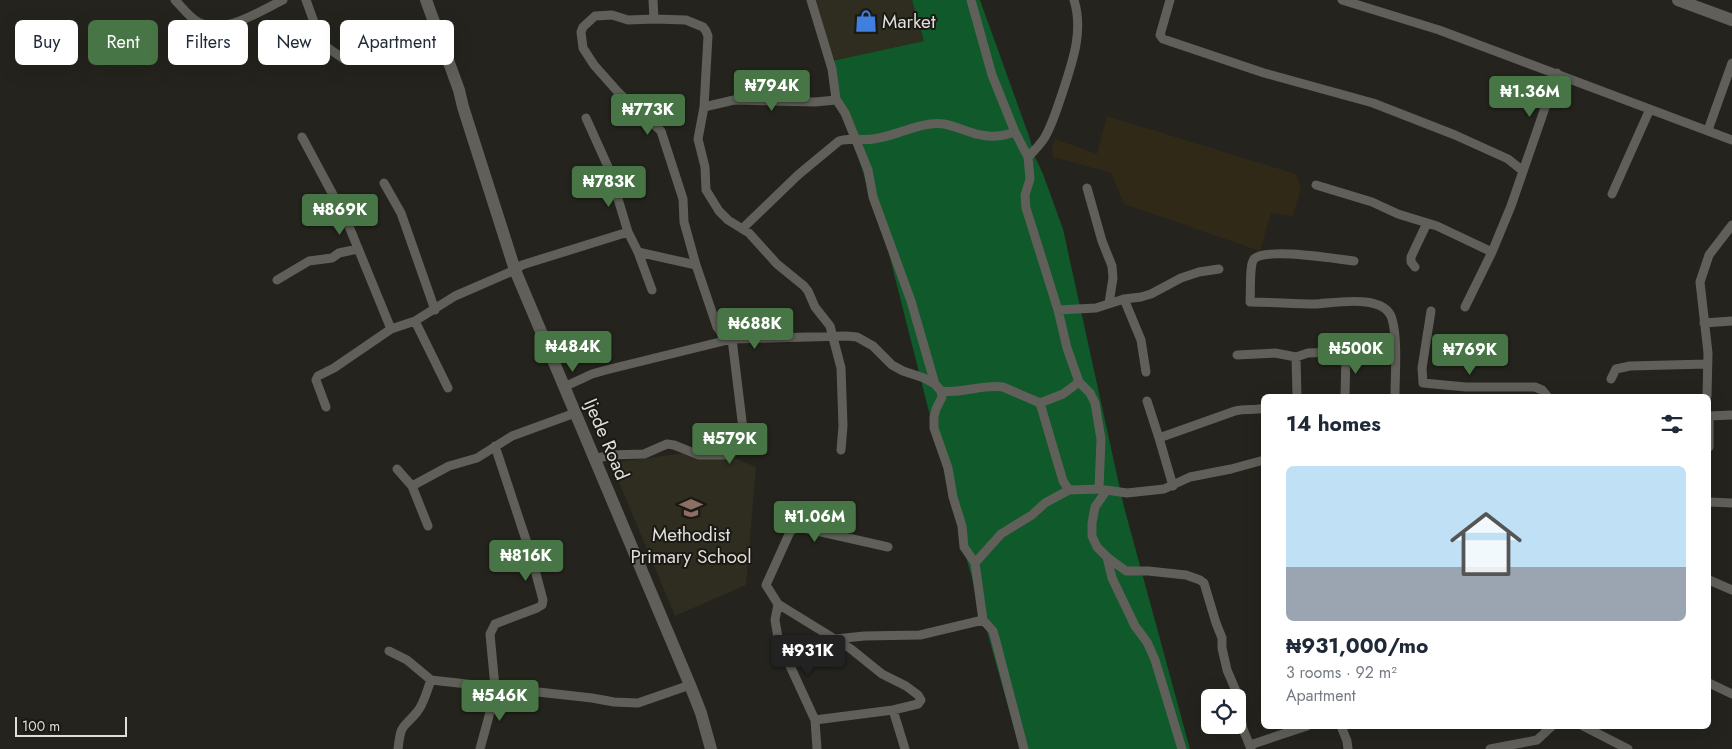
<!DOCTYPE html>
<html lang="en">
<head>
<meta charset="utf-8">
<style>
	body { margin:0; font-family:Jost,sans-serif; background:#f6f6f7; color:#1f2937; height:100vh; display:flex; flex-direction:column; font-size:19px; white-space:nowrap }
	* { box-sizing:border-box; margin:0 }
	p { font-size:16px; color:#747a83 }
	.icon { flex:none; width:28px; height:28px; fill:none; stroke:currentColor; stroke-width:2; stroke-linecap:round; stroke-linejoin:round }
	.map { position:relative; flex:1; overflow:hidden }
	.drawer { position:absolute; left:1261px; top:394px; width:450px; height:335px; display:flex; flex-direction:column; background:#fff; border-radius:8px; box-shadow:0 5px 20px #0002 }
	.drawer>* { flex:none }
	.top-card { position:absolute; left:15px; top:20px; width:475px; height:45px; display:flex; gap:10px }
	.controls { position:absolute; left:1201px; top:689px; display:grid; gap:10px }
	.controls a { display:grid; place-items:center; width:45px; height:45px; border-radius:8px; background:#fff; box-shadow:0 5px 20px #0002; font-size:25px }
	.scale { position:absolute; left:15px; bottom:12px; width:112px; box-sizing:border-box; padding-left:5px; border:2px solid #dfdeda; border-top:0; font-size:14px; line-height:18px; white-space:nowrap; color:#dfdeda; -webkit-text-stroke:4px #1b1914; paint-order:stroke }
	.price { position:absolute; translate:-50% -42px; padding:0 11px; border-radius:5px; background:#487545; color:#fff; font-size:16px; line-height:32px; filter:drop-shadow(0 1px 2px #0008) }
	.price::after { content:''; position:absolute; left:50%; top:30px; width:15px; height:11px; margin-left:-8px; background:inherit; clip-path:polygon(0 0,100% 0,50% 100%) }
	.price.on { background:#222; color:#fff }
	ul { padding:0; list-style:none }
	li { display:grid; align-content:center; gap:10px; height:265px; padding:0 25px }
	li+li { border-top:1px solid #e0e1e3 }
	li span { display:grid; place-items:center; height:155px; border-radius:8px; color:#555 }
	li>.icon { margin-inline-start:auto }
	span .icon { width:90px; height:90px; fill:#fffc; stroke-width:1 }
	li b { font-size:21px }
	h2 { display:flex; justify-content:space-between; align-items:center; height:60px; padding:0 25px; font-size:21px }
	.pill { padding:0 18px; border-radius:8px; background:#fff; box-shadow:0 5px 20px #0002; font-size:18px; line-height:45px }
	.pill.on { background:#487545; color:#fff }
	.map>svg:first-child { display:block }
</style>
</head>
<body>
<div class="map">
<svg width="1732" height="749" viewBox="0 0 1732 749">
	<rect width="100%" height="100%" fill="#24231d"/>
	<!-- built -->
	<path fill="#2f2c20" d="M806,0H912L925,41L827,62Z
		M713,449L756,467L746,585L675,616L611,463Z"/>
	<!-- industrial -->
	<path fill="#312918" d="M1107,116L1296,174L1301,188L1293,216L1271,213L1260,251L1124,204L1111,173L1053,157L1052,147L1055,139L1097,154Z"/>
	<!-- green -->
	<path fill="#0f592a" d="M912,0H980L1029,136L1035,157L1043,174L1063,229L1124,507L1190,749H1020L963,546L887,246L827,62L924,41Z"/>
	<g fill="none" stroke-linecap="round" stroke-linejoin="round">
		<!-- minor -->
		<path stroke="#615f59" stroke-width="9" d="M175,0C182,7 189,17 198,22C223,36 260,11 283,0
			M306,0L322,44L344,59
			M653,0L654,19
			M811,0L832,69L836,99L845,113L868,170L873,197L911,301L935,384
			M971,0L992,75L1015,132L1028,157L1030,179L1025,195L1026,208L1058,310L1067,348L1079,382L1090,393L1095,403L1101,439L1099,489
			M1170,0L1160,35L1163,39L1264,73L1373,103L1455,135L1508,159L1523,171
			M1342,0L1439,30L1732,140
			M704,107L734,100L815,102L836,100
			M586,118L609,169L628,232L638,252L652,290
			M1708,130L1732,63
			M302,137L346,219L391,329
			M1028,157C1034,151 1041,144 1045,137C1053,123 1057,108 1062,94C1072,63 1084,32 1074,0
			M384,183L401,213L435,310
			M1316,185L1372,202L1398,214L1437,226L1492,252L1511,206L1557,73
			M1087,188L1102,241L1112,266L1113,278L1109,303
			M1612,194L1650,109
			M742,229L798,175L839,141C850,137 862,141 873,139C898,136 919,121 944,124C961,127 978,138 996,136C1002,136 1009,134 1015,132
			M638,252L696,265
			M1354,261C1336,259 1266,247 1254,259C1249,265 1251,293 1250,302C1272,302 1294,304 1315,304C1335,303 1385,293 1392,319C1398,339 1395,375 1395,396
			M1415,267L1411,262V257L1427,223
			M277,280L309,261L332,258L339,253L358,249
			M1124,299L1141,340L1146,372
			M1465,307L1492,252
			M1058,310L1096,308L1124,299L1141,297L1151,294L1181,278L1199,272L1219,269
			M1431,311L1422,368L1423,383L1466,387H1535L1542,390L1547,396
			M415,321L448,388
			M1704,323L1732,321
			M1237,355L1275,353L1296,357L1308,353L1336,352L1346,354L1395,350
			M1296,357L1297,396
			M1611,379L1616,369L1630,366L1707,364
			M564,387L592,374L606,370L732,339L846,336L857,337L873,346L892,365L903,371L924,378L935,384L941,391L942,397L936,409L934,417V428L948,468L953,497L962,526L964,547L975,563L983,620L993,631L995,638L1024,749
			M941,391C962,394 982,384 1003,387L1040,403L1063,394L1079,382
			M1345,396L1346,354
			M1707,396L1708,353L1700,282L1709,255L1732,225
			M1147,401L1159,438L1173,486
			M1040,403L1063,481L1069,490
			M326,407L316,380L318,376L334,368L391,329L415,321L455,296L515,270L522,265L628,232
			M1709,416V447
			M1709,416L1732,415
			M1159,438L1235,411C1246,408 1254,411 1264,408
			M594,459L611,455L644,454L667,444L674,445L699,455H724L737,445L743,436V429L732,339L722,334L717,327L696,265L684,222L683,199L661,131L618,92L594,65L583,48L581,32L583,27L595,16L612,15L628,20L654,19L686,20L703,27L706,31L708,36L704,107L698,139L705,167L706,190L719,211L728,220L749,233L777,264L804,286L808,291L815,307L830,326L841,368L843,426L841,450
			M397,469L412,486L428,526
			M412,486L449,466L477,458L512,436L575,413
			M1106,491L1095,507L1092,523V536L1097,547L1107,557L1112,578L1135,626L1147,642L1155,660L1182,749
			M1709,502L1732,503
			M1107,557L1126,571H1148L1186,575L1200,580L1204,583L1216,623L1222,638V648L1227,670L1236,691L1243,729L1251,749
			M975,563L1001,534L1032,515L1045,503L1069,490L1099,489L1127,493L1164,489L1190,477L1231,469L1264,460
			M1709,580L1732,590
			M778,604L775,620L780,650L791,668L815,720L817,749
			M836,639L864,636L920,635L983,620
			M389,651L407,660L431,680L592,698L614,702L638,703L690,685
			M1709,683L1732,694
			M893,710L905,749
			M815,720L893,710L918,704L921,700L918,695L906,686L882,674L851,649L778,604L766,585L790,532L794,528L799,527L888,547
			M1341,726L1347,741L1348,749
			M1583,726L1628,749
			M1250,745L1307,726
			M398,749C401,723 402,730 417,712C424,704 427,690 431,680
			M480,749L489,716L495,687L490,634L495,624L537,608L542,605L543,600L531,555L495,446
			M1490,749L1537,740L1552,726"/>
		<!-- secondary -->
		<path stroke="#615f59" stroke-width="12" d="M426,0L459,90L463,107L515,270L690,685L701,713L711,749
			M1678,0L1732,20"/>
	</g>
	<!-- icons -->
	<defs>
		<symbol id="shop-bare" viewBox="-9 -9 18 18"><path d="M-5-2.5h2.3a2.7 3.5 0 0 1 5.4 0H5L5.5 6h-11ZM-1.5-2.5h3a1.5 2.3 0 0 0-3 0Z" fill="#3f7fe0" stroke="#1b1914" stroke-width="2.5" paint-order="stroke"/></symbol>
		<symbol id="school-bare" viewBox="-9 -9 18 18"><path d="M0-5L7-2L0 1L-7-2ZM-4 1L0 2.5L4 1V4Q0 6-4 4Z" fill="#8d6e63" stroke="#1b1914" stroke-width="2.5" paint-order="stroke"/></symbol>
	</defs>
	<g fill-rule="evenodd">
		<use href="#shop-bare" x="850" y="5" width="32" height="32"/>
		<use href="#school-bare" x="675" y="492" width="32" height="32"/>
	</g>
	<g text-anchor="middle" stroke-width="4" stroke-linejoin="round" paint-order="stroke">
		<!-- poi labels -->
		<g font-size="19" fill="#dfdeda" stroke="#1b1914" text-anchor="start">
			<text x="882" y="28">Market</text>
			<text x="691" y="541" text-anchor="middle">Methodist<tspan x="691" dy="22">Primary School</tspan></text>
		</g>
		<!-- street labels -->
		<g font-size="19" fill="#dfdeda" stroke="#1b1914">
			<text transform="translate(607 439) rotate(67)" y="7">Ijede Road</text>
		</g>
	</g>
</svg>
<div class="controls">
<a><svg class="icon" aria-label="locate" viewBox="0 0 24 24"><circle cx="12" cy="12" r="6"/><path d="M12 2v4M12 18v4M2 12h4M18 12h4"/></svg></a>
</div>
<div class="scale">100 m</div>
<b class="price" style="left:772px;top:112px">₦794K</b>
<b class="price" style="left:1530px;top:118px">₦1.36M</b>
<b class="price" style="left:648px;top:136px">₦773K</b>
<b class="price" style="left:609px;top:208px">₦783K</b>
<b class="price" style="left:340px;top:236px">₦869K</b>
<b class="price" style="left:755px;top:350px">₦688K</b>
<b class="price" style="left:573px;top:373px">₦484K</b>
<b class="price" style="left:1356px;top:375px">₦500K</b>
<b class="price" style="left:1470px;top:376px">₦769K</b>
<b class="price" style="left:730px;top:465px">₦579K</b>
<b class="price" style="left:815px;top:543px">₦1.06M</b>
<b class="price" style="left:526px;top:582px">₦816K</b>
<b class="price on" style="left:808px;top:677px">₦931K</b>
<b class="price" style="left:500px;top:722px">₦546K</b>
<div class="top-card">
<a class="pill">Buy</a>
<a class="pill on">Rent</a>
<a class="pill">Filters</a>
<a class="pill">New</a>
<a class="pill">Apartment</a>
</div>
<section class="drawer">
<h2>14 homes<svg class="icon" aria-label="filters" viewBox="0 0 24 24"><path d="M4 7h16M4 17h16"/><circle cx="9" cy="7" r="2"/><circle cx="15" cy="17" r="2"/></svg></h2>
<ul>
<li><span style="background:linear-gradient(#bfe0f5 65%,#9aa5b1 0)"><svg class="icon" aria-label="home" viewBox="0 0 24 24"><path d="M3 11l9-7 9 7M6 9v11h12V9"/></svg></span><div><b>₦931,000/mo</b><p>3 rooms · 92 m²</p><p>Apartment</p></div></li>
</ul>
</section>
</div>
</body>
</html>
